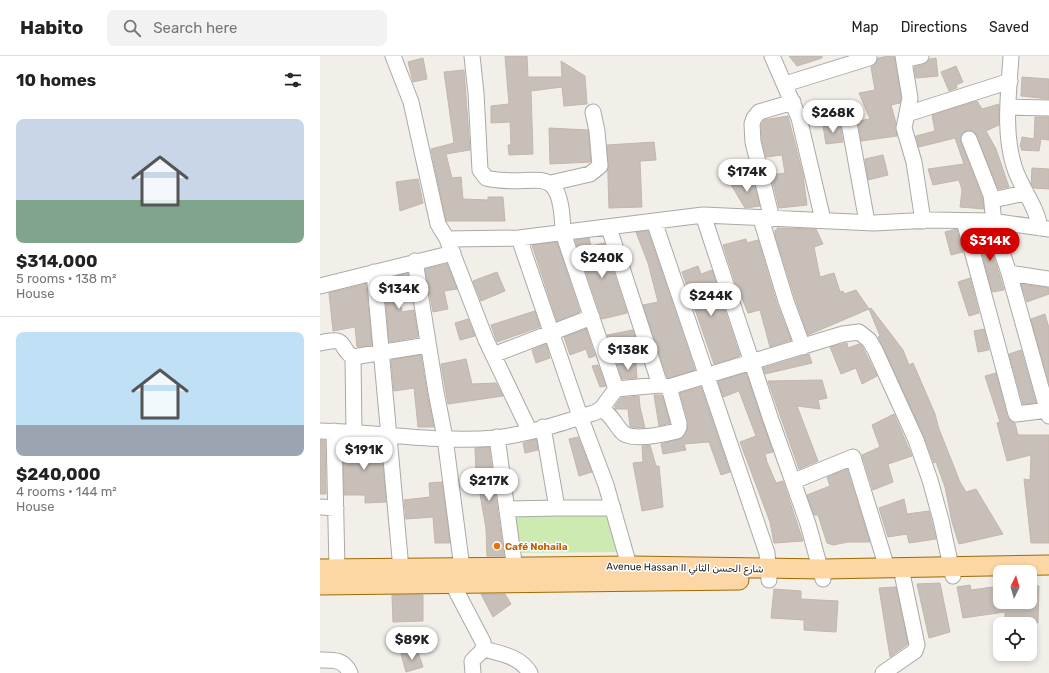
<!DOCTYPE html>
<html lang="en">
<head>
<meta charset="utf-8">
<style>
	body { margin:0; font-family:Rubik,"Noto Naskh Arabic",sans-serif; background:#f2f2f2; color:#222; height:100vh; display:flex; flex-direction:column; font-size:15px; white-space:nowrap }
	* { box-sizing:border-box; margin:0 }
	p { font-size:13px; color:#767676 }
	.icon { flex:none; width:22px; height:22px; fill:none; stroke:currentColor; stroke-width:2; stroke-linecap:round; stroke-linejoin:round }
	.map { position:relative; flex:1; overflow:hidden }
	.details { display:flex; flex-direction:column; background:#fff; width:320px }
	.details>* { flex:none }
	.needle { width:26px; rotate:5deg }
	.tools { position:absolute; left:673px; top:509px; display:grid; gap:8px }
	.tools a { display:grid; place-items:center; width:44px; height:44px; border-radius:8px; background:#fff; box-shadow:0 2px 6px #0003; font-size:20px }
	.price { position:absolute; translate:-50% -34px; padding:0 9px; border-radius:14px; background:#fff; color:#222; font-size:13px; line-height:26px; filter:drop-shadow(0 1px 2px #0008) }
	.price::after { content:''; position:absolute; left:50%; top:24px; width:12px; height:9px; margin-left:-6px; background:inherit; clip-path:polygon(0 0,100% 0,50% 100%) }
	.price.current { background:#d40000; color:#fff }
	ul { padding:0; list-style:none }
	li { display:grid; align-content:center; gap:8px; height:212px; padding:0 16px }
	li+li { border-top:1px solid #e0e0e0 }
	li span { display:grid; place-items:center; height:124px; border-radius:8px; color:#555 }
	li>.icon { margin-inline-start:auto }
	span .icon { width:72px; height:72px; fill:#fffc; stroke-width:1 }
	li b { font-size:17px }
	h2 { display:flex; justify-content:space-between; align-items:center; height:48px; padding:0 16px; font-size:17px }
	header { display:flex; align-items:center; gap:24px; box-sizing:border-box; height:56px; padding:0 20px; background:#fff; border-bottom:1px solid #e0e0e0 }
	header strong { font-size:19px }
	nav { display:flex; gap:22px; margin-inline-start:auto; font-size:14px }
	.search { width:280px; height:36px; background:#f2f2f2; display:flex; align-items:center; gap:10px; box-sizing:border-box; padding:0 14px; border-radius:8px; color:#767676; font-size:15px }
	main { display:flex; flex:1; min-height:0 }
	.map>svg:first-child { display:block }
</style>
</head>
<body>
<header>
<strong>Habito</strong>
<div class="search"><svg class="icon" aria-label="search" viewBox="0 0 24 24"><circle cx="10" cy="10" r="6"/><path d="M15 15l6 6"/></svg>Search here</div>
<nav><a>Map</a><a>Directions</a><a>Saved</a></nav>
</header>
<main>
<section class="details">
<h2>10 homes<svg class="icon" aria-label="filters" viewBox="0 0 24 24"><path d="M4 7h16M4 17h16"/><circle cx="9" cy="7" r="2"/><circle cx="15" cy="17" r="2"/></svg></h2>
<ul>
<li><span style="background:linear-gradient(#c9d6e8 65%,#7fa58c 0)"><svg class="icon" aria-label="home" viewBox="0 0 24 24"><path d="M3 11l9-7 9 7M6 9v11h12V9"/></svg></span><div><b>$314,000</b><p>5 rooms · 138 m²</p><p>House</p></div></li>
<li><span style="background:linear-gradient(#bfe0f5 75%,#9aa5b1 0)"><svg class="icon" aria-label="home" viewBox="0 0 24 24"><path d="M3 11l9-7 9 7M6 9v11h12V9"/></svg></span><div><b>$240,000</b><p>4 rooms · 144 m²</p><p>House</p></div></li>
</ul>
</section>
<div class="map">
<svg width="729" height="617" viewBox="0 0 729 617">
	<rect width="100%" height="100%" fill="#f2efe9"/>
	<!-- grass -->
	<path fill="#cdebb0" d="M191,456L286,457L299,496L197,497Z"/>
	<!-- building -->
	<path fill="#c7bfb8" stroke="#c4b6ab" d="M185,0H207L208,21H242L241,5L265,20L267,48L244,50L242,31L211,35L213,98L189,99L188,89H191L190,66L171,67V50L189,48Z
		M469,0H502V2L477,10Z
		M569,0H574L581,42L580,47L571,49L576,67L577,80L541,85L538,65L550,63L539,37L555,34L551,11L556,7L558,2Z
		M103,2L107,23L93,26L88,6Z
		M616,2L618,20L596,22L594,11L603,9L610,3Z
		M636,10L643,26L636,29L637,32L629,35L621,16Z
		M144,14L150,94L126,98L132,122L141,121L143,143L168,144V141H183L185,165H126L111,93L134,87L124,16Z
		M702,21L729,23V43L701,40Z
		M657,45L662,53L679,48V69L666,75L676,93L689,131L678,133L655,76L650,74L642,77L641,86L662,141L664,153L640,151L642,134L639,124L613,129L608,113L644,108L635,82L599,91L596,80L615,75L612,59Z
		M468,60L483,119L487,149L459,152L451,119L465,117L462,99L446,101L442,85L441,69L444,64Z
		M715,61H729V84L721,83L719,95L701,94L702,91H700L702,81L714,83Z
		M520,68L523,86L506,88L503,70Z
		M229,72L268,74L271,106L230,108Z
		M334,86L336,104L320,105L322,151L289,152L287,89Z
		M563,99L568,119L548,124L545,103Z
		M712,112L729,113V133L714,132L711,128Z
		M433,122L440,150L425,152L410,127Z
		M98,123L103,147L80,155L76,126Z
		M457,172L496,173L503,188L494,191L500,221L514,217L520,236L523,235L524,238L536,234L549,253L488,279L475,242L455,179V174H457Z
		M637,173L643,196L631,199L625,176Z
		M665,174L680,220L684,234L672,236L656,175Z
		M328,175L375,314L349,322L347,321L323,249L338,246L328,207L316,176Z
		M269,182L271,190L284,187L307,257L282,263L255,184Z
		M426,183L427,187L438,184L457,248L471,284L450,291L440,254L428,257L420,237L419,238L403,189Z
		M237,186L260,256L237,265L212,189Z
		M127,208L137,233L124,235L128,253L113,256L105,213Z
		M378,210L381,218L392,214L397,229L386,232L390,253L403,249L420,300L394,308L362,216Z
		M177,216L185,235L161,245L153,225Z
		M88,217L91,237L78,239L82,256L94,254L98,281L69,286L64,223Z
		M650,222L659,257L649,260L638,226Z
		M46,228L52,289L37,291L35,271L13,275L9,237Z
		M701,228L729,232V238L707,246Z
		M551,252L583,294L589,309L593,307L615,358L619,373L640,426L646,436L656,433L683,478L639,488L632,466L625,431L616,406L614,407L604,380L558,281L560,280L549,253Z
		M215,255L220,271L177,286L171,269Z
		M725,258L729,272V327L711,263Z
		M148,263L155,280L140,284L135,267Z
		M266,273L275,300L269,302L266,293L250,299L244,281Z
		M664,273L669,294L658,296L654,275Z
		M313,274L316,284H314L315,290L293,296L287,279Z
		M527,287L528,292L539,288L542,290L557,320L542,328L536,312L521,318L510,291Z
		M226,288L230,302L216,307L212,294Z
		M701,294L716,347L703,348L689,298Z
		M489,298L492,307L445,318L443,312Z
		M101,299L107,337L114,371H98L94,332L74,335L71,304Z
		M146,303L152,328L176,327L183,340L128,348L121,308Z
		M316,307L317,322L302,323L297,308Z
		M278,309L286,330L280,331L272,310Z
		M426,317L453,396L445,398L447,406L456,427L463,425L483,485L454,487L450,466L420,386L436,380L419,335L403,341L398,325Z
		M676,317L687,360L690,364L695,367L698,379H729V487H711L704,423L710,424L711,399L687,405L677,367L680,366L665,320Z
		M502,324L507,342L498,344L500,353L477,350L498,405L479,413L448,325Z
		M381,331L410,416L401,419L389,386L364,388L366,394L343,398L341,388L362,382L367,375L368,365L360,337Z
		M334,339H342L350,367L339,370Z
		M319,340L320,351L325,372L310,371L308,353H295V350L301,342Z
		M574,358L592,400L568,408L573,426L553,434L542,399L560,391L552,369Z
		M258,381L272,416L259,420L249,383Z
		M216,383L218,394L205,397L203,387Z
		M0,384H5L6,438H0Z
		M23,385L61,388L66,446L45,447V439H24Z
		M330,389L336,410H339L343,451L322,455L313,407L323,406L322,390Z
		M169,391L184,500H167L166,472L156,416L155,392Z
		M527,413L550,486H528L513,489L507,487L498,459H494L487,439L510,430L507,421Z
		M122,426L130,487H115L113,461L86,463L84,444L110,441L109,427Z
		M584,443L587,458L609,455L616,483L589,487L587,478L568,481L559,452Z
		M620,527L630,576L609,582L597,528Z
		M650,529L651,534L680,530V546H710V530H719L718,567L685,566V556L643,562L637,531Z
		M576,531L588,588L570,601L559,532Z
		M454,533L481,535V543L518,545L516,576L484,574V564L451,562Z
		M161,538H185L191,548L173,561Z
		M72,539H103V565L73,566Z
		M97,593L103,611L86,616L81,598Z"/>
	<g fill="none" stroke-linecap="round" stroke-linejoin="round">
		<defs>
			<path id="minor" d="M73,0L91,46L118,168L127,183L166,284L209,374
				M152,0L156,37L160,114L166,122C216,134 241,99 243,177L296,333
				M452,0L479,62L503,164
				M583,0L590,42L584,72L594,106L603,165
				M691,0C689,35 683,75 694,110C700,131 717,150 720,172
				M584,4L601,0
				M465,28L549,2L548,0
				M689,51L729,52
				M587,58L690,25
				M529,67L547,166
				M649,83L671,139L674,166
				M231,127L270,118L280,110L277,75L273,56
				M672,144L705,137
				M383,159L451,364L488,468L503,523
				M441,163L466,245L483,291
				M452,163L433,86L432,68L434,62L439,56L473,46
				M334,165L447,497L449,524
				M644,165L696,358L729,354
				M671,165L689,217L729,360
				M289,172L340,329
				M199,182L260,360L286,429L312,520
				M127,183L199,182L383,159L554,167L610,164L671,165L729,173
				M95,205L116,336L125,382L142,512
				M54,216L81,513
				M689,217L729,223
				M0,230L133,197
				M0,287C30,280 17,291 33,301L108,289
				M173,299L272,261
				M33,301L34,377
				M281,353C292,359 294,367 302,376C310,386 345,378 357,375L359,371V367L349,331
				M223,371L237,452H293
				M0,375C59,376 117,387 176,382C209,378 245,366 276,356L282,352L296,333L340,329L349,331L523,278L539,276L549,284L555,294L596,384L610,424L621,464L633,520
				M14,375L17,513
				M177,381L196,521
				M474,425L533,401L567,512
				M0,451L16,452
				M187,453L237,452
				M132,527L163,586C165,597 158,597 152,605L153,617
				M164,593C181,598 200,600 210,617
				M0,604C13,604 24,603 30,617
				M563,617L595,595L597,589L583,522"/>
			<path id="major" d="M0,513L311,510L502,513L729,509
				M0,529L419,524"/>
		</defs>
		<!-- minor casing -->
		<use href="#minor" stroke="#a9a9a9" stroke-width="17"/>
		<!-- major casing -->
		<use href="#major" stroke="#a06b00" stroke-width="21"/>
		<!-- minor -->
		<use href="#minor" stroke="#fff" stroke-width="15"/>
		<!-- major -->
		<use href="#major" stroke="#fcd6a4" stroke-width="19"/>
	</g>
	<!-- markers -->
	<circle fill="#e8710a" stroke="#fff" stroke-width="1.5" cx="177" cy="490" r="4"/>
	<g text-anchor="middle" stroke-width="3" stroke-linejoin="round" paint-order="stroke">
		<!-- food labels -->
		<g font-size="10" font-weight="bold" fill="#c56008" stroke="#fff" text-anchor="start">
			<text x="185" y="494">Café Nohaila</text>
		</g>
		<!-- street labels -->
		<g font-size="10" fill="#222" stroke="#fff">
			<text transform="translate(365 511) rotate(1)" y="4">Avenue Hassan II شارع الحسن الثاني</text>
		</g>
	</g>
</svg>
<div class="tools">
<a><svg class="needle" viewBox="-14 -14 28 28"><path d="M0-13l5 13h-10z" fill="#e53935"/><path d="M0 13l5-13h-10z" fill="#767676"/></svg></a>
<a><svg class="icon" aria-label="locate" viewBox="0 0 24 24"><circle cx="12" cy="12" r="6"/><path d="M12 2v4M12 18v4M2 12h4M18 12h4"/></svg></a>
</div>
<b class="price" style="left:513px;top:78px">$268K</b>
<b class="price" style="left:427px;top:137px">$174K</b>
<b class="price current" style="left:670px;top:206px">$314K</b>
<b class="price" style="left:282px;top:223px">$240K</b>
<b class="price" style="left:79px;top:254px">$134K</b>
<b class="price" style="left:391px;top:261px">$244K</b>
<b class="price" style="left:308px;top:315px">$138K</b>
<b class="price" style="left:44px;top:415px">$191K</b>
<b class="price" style="left:169px;top:446px">$217K</b>
<b class="price" style="left:92px;top:605px">$89K</b>
</div>
</main>
</body>
</html>
